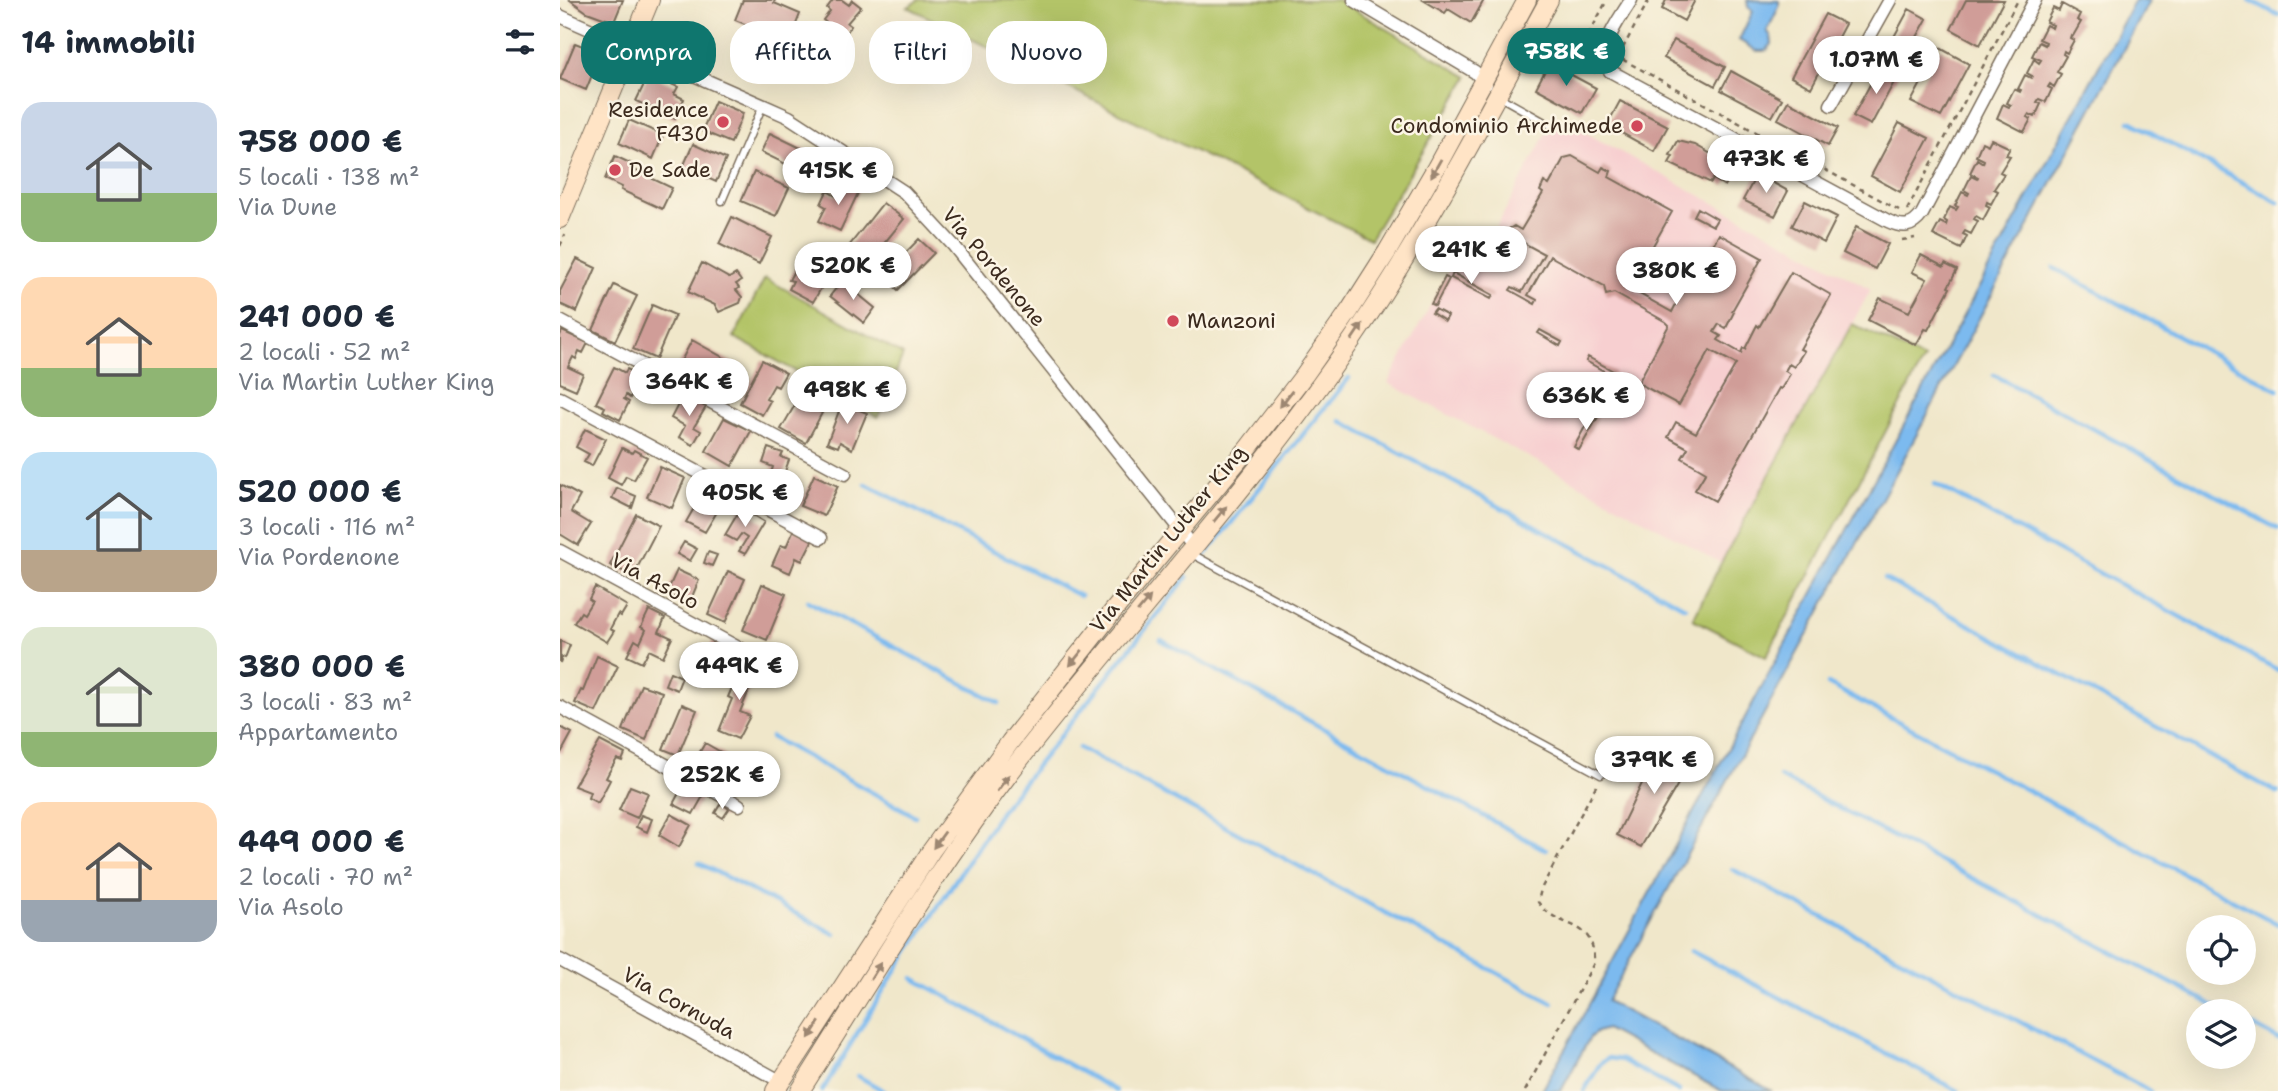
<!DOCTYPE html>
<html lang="it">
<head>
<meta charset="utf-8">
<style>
	body { margin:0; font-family:"Shantell Sans",sans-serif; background:#f2f2f3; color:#1f2937; height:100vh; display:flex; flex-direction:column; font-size:26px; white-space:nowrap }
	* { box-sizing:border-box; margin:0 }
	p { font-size:23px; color:#747a83 }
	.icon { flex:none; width:38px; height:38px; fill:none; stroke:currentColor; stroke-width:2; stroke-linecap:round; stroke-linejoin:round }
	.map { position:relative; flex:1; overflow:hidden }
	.side { display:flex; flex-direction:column; background:#fff; width:560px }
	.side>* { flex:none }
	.guide { position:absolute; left:21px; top:21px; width:665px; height:63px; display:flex; gap:14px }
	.fabs { position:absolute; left:1626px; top:915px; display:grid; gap:14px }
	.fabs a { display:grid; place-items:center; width:70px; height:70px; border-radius:50%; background:#fff; box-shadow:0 7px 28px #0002; font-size:35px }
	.price { position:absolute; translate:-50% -60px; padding:0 16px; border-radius:24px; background:#fff; color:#222; font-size:23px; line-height:46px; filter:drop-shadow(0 2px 4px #0008) }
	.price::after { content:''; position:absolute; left:50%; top:42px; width:21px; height:16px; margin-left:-10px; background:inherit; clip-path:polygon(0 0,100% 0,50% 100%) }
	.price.selected { background:#0f766e; color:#fff }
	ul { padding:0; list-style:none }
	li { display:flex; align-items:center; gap:21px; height:175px; padding:0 21px }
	li span { display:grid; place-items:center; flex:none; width:196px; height:140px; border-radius:21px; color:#555 }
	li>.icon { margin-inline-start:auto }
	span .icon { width:84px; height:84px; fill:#fffc; stroke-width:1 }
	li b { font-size:30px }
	h2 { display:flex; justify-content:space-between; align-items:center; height:84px; padding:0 21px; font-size:30px }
	.chip { padding:0 24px; border-radius:28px; background:#fff; box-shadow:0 7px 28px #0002; font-size:24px; line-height:63px }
	.chip.selected { background:#0f766e; color:#fff }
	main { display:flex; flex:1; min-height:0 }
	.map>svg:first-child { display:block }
</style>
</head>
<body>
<main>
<section class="side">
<h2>14 immobili<svg class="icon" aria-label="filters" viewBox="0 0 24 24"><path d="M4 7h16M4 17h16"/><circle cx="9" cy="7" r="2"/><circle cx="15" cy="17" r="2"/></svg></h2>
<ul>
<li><span style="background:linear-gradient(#c9d6e8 65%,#8fb573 0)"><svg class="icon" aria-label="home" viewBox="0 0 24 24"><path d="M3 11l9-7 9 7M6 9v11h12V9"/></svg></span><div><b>758 000 €</b><p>5 locali · 138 m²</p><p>Via Dune</p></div></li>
<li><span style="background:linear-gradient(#ffd9b3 65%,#8fb573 0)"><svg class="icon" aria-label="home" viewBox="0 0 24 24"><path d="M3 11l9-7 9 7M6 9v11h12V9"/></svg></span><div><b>241 000 €</b><p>2 locali · 52 m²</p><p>Via Martin Luther King</p></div></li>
<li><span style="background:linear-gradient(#bfe0f5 70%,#b9a48a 0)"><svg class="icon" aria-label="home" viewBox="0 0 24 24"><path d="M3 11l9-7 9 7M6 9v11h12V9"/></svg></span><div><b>520 000 €</b><p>3 locali · 116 m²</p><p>Via Pordenone</p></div></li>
<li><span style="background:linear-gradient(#dfe7d0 75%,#8fb573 0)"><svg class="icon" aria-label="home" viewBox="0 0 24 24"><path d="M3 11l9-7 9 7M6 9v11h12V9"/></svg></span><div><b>380 000 €</b><p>3 locali · 83 m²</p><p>Appartamento</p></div></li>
<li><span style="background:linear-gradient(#ffd9b3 70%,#9aa5b1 0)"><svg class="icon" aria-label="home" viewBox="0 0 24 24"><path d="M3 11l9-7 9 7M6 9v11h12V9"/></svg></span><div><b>449 000 €</b><p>2 locali · 70 m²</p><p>Via Asolo</p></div></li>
</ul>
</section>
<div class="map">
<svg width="1718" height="1091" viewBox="0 0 1718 1091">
	<rect width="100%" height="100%" fill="#fcf5e5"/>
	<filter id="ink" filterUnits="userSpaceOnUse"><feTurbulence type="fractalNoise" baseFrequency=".0143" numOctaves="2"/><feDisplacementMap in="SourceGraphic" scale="14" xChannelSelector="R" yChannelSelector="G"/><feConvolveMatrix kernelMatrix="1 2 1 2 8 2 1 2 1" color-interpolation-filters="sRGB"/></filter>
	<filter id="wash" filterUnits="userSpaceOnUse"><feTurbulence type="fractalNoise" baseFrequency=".00686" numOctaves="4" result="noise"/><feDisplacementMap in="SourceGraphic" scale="28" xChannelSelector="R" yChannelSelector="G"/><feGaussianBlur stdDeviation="1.57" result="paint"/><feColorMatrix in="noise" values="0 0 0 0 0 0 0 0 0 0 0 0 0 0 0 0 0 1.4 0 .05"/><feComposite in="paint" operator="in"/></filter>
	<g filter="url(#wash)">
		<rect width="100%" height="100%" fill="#f0e7ca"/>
		<!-- built -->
		<path fill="#f7cfd0" d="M995,116L1311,289L1161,563L999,473L828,383L896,258L915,268Z"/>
		<!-- green -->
		<path fill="#b3c467" stroke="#777742" stroke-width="2" d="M358,0H778L908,77L810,239L348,7Z
			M205,278L343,355L318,417L174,337Z
			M1292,324L1364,359L1206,657L1133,619L1161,563Z"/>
		<!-- water -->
		<path fill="#7cbaef" stroke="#5c7286" stroke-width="2" d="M1187,0L1219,1V7L1207,31L1211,36L1212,44L1206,51H1197L1179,40L1193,11L1188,7Z
			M1575,0H1590L1350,447L1047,1001L1212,1091H1162L1046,1029L1037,1032L1030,1037L1001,1091H982Z"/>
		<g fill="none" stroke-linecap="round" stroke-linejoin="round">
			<!-- stream -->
			<path stroke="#7cbaef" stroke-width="4.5" d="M1690,0L1718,15
				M1570,121L1718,202
				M1494,268L1718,390
				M1434,375L1718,529
				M781,421L1125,607
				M306,484L520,596
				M1375,484L1718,670
				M642,559L789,378
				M1325,579L1718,793
				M248,601L439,703
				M601,640L986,850
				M1268,684L1718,924
				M211,737L355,816
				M519,748L993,1003
				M1220,777L1666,1012
				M139,863L275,934
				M1172,869L1590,1091
				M1131,951L1398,1091
				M353,978L556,1091
				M1684,1021L1718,1039
				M298,1076L324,1091
				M262,1091L329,981L443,808L627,577
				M1024,1091L1040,1064L1048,1058L1062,1060L1119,1091"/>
		</g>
		<g id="blocks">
			<!-- building -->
			<path fill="#d09d98" d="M10,0H63L54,22L27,12Z
				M183,0H215L214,3L240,14L229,42L175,20Z
				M273,0H282L289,5L292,0L301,7L287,23L291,26L284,36L263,20L270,11L267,8Z
				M863,0H924L911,23L888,9L885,13Z
				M1106,0H1135L1124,21L1102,9Z
				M1406,0H1444L1420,45L1391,29Z
				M1502,4L1520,14L1517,20L1521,22L1513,36L1511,35L1510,38L1514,40L1507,53L1504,51L1503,54L1506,56L1497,72L1501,74L1494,87L1490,84L1488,87L1492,89L1486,102L1479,99L1477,102L1481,104L1475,117L1469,114L1467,117L1471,119L1464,132L1437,118L1443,104L1449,107L1451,105L1447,103L1454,89L1460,92L1461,90L1458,89L1465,75L1471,78L1472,76L1467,73L1474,59L1479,63L1481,60L1472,56L1479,42L1485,45L1486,42L1479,39L1486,25L1492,28L1493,25L1486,22L1493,8L1499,11Z
				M1349,9L1367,19L1340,68L1322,59Z
				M1265,14L1285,24L1251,88L1231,77Z
				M1114,40L1165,67L1155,86L1104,58Z
				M15,43L41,53L26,90L0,79Z
				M1380,48L1409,64L1381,117L1351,102Z
				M989,63L1036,88L1022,113L976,88Z
				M1320,66L1338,75L1311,125L1293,116Z
				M1171,71L1222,99L1212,117L1161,90Z
				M89,74L118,87L114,94L124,99L115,119L76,101Z
				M155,101L183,113L171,143L142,131Z
				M1060,101L1108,126L1094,151L1047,125Z
				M1228,101L1278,128L1268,146L1218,119Z
				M69,120L103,135L93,159L59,143Z
				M1339,123L1369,138L1340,192L1311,176Z
				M210,133L253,154L244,173L201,152Z
				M1431,139L1450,148L1446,155L1450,156L1440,172L1444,174L1434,189L1438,191L1431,204L1427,202L1426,205L1430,207L1423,220L1416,216L1414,219L1418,221L1411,234L1405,231L1403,234L1407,236L1401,249L1373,235L1380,222L1386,225L1387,222L1384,220L1390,207L1396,210L1398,207L1395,206L1402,192L1408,195L1409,193L1404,190L1411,176L1417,179L1418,177L1410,173L1417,159L1423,163L1424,160L1416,156L1422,142L1428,145Z
				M1118,141L1135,145L1160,159L1162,156L1175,163L1176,167L1165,186L1153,179L1151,183L1109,163L1113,156L1110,155Z
				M133,144L166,159L156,182L123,167Z
				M55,156L74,165L72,169L112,188L102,209L61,190L62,187L45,179Z
				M1012,156L1040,172L1043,167L1051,171L1049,177L1112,212L1069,288L1112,312L1126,285L1129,287L1159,234L1202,258L1172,311L1174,312L1166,328L1159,324L1154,332L1161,336L1158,340L1181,353L1183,348L1185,349L1197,325L1199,327L1231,272L1271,295L1240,349L1244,351L1234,367L1229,364L1225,371L1230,374L1221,389L1219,388L1155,501L1135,490L1146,472L1122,458L1128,448L1108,437L1116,422L1136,433L1176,364L1150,350L1119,405L1078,383L1109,325L1106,322L1054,293L1046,295L1044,286L990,256L968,295L977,300L975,304L950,290L952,287L962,292L984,254L949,235V229L954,226L961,230L983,193L980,191L984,182L989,185L1004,158Z
				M194,172L229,188L216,216L181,201Z
				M1197,174L1228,191L1215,216L1183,200Z
				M282,183L299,191L280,231L259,221L266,207L261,204L267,191L276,196Z
				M1245,201L1277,217L1264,243L1232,226Z
				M323,203L344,219L309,262L289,246Z
				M1138,208L1157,219L1153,226L1134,216Z
				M172,217L212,237L199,264L159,244Z
				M1296,227L1328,244L1315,269L1283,253Z
				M359,239L374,253L338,290L323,276Z
				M1361,255L1384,267L1385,264L1397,270L1388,287L1390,288L1368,330L1365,329L1356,345L1308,320L1320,298L1349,312L1367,279L1352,272Z
				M241,257L270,273L253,302L229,289L233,281L229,280Z
				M17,259L36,268L17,312L0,304V291Z
				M142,263L169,278L176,274L181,281L176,284L179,288L176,290L182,297L180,303L159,312L155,305L128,292Z
				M893,273L933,295L931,299L891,278Z
				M885,277L889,279L875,306L871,304Z
				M282,281L315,308L304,323L270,296Z
				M54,285L77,296L55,341L33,330Z
				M92,305L115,315L96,359L73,349Z
				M875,309L888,316L885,321L872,313Z
				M980,330L1002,342L1000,346L978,333Z
				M2,331L28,343L23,353L19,351L16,359L13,357L8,367L23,374L16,390L0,383V336Z
				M132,340L173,363L160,387L118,367Z
				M1028,357L1055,372L1053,376L1026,361Z
				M202,360L226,373L218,387L214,385L206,399L210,401L202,415L180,403Z
				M54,367L65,373L67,369L81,376L70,398L66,395L64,399L69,402L60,420L43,411L45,407L36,403Z
				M123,395L146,407L134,427L141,431L133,445L119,437L125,426L111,418Z
				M236,403L245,408L247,405L262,413L246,443L221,429Z
				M282,403L307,413L292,449L280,442L278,447L267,443Z
				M1032,414L1038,417L1019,450L1014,447Z
				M164,418L191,431L172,466L146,451Z
				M25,429L46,439L32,466L24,462L29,454L16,447Z
				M62,448L72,453L74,450L87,457L74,480L66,476L61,485L48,478Z
				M208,448L223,453L221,457L229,460L218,490L206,486L213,467L203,463Z
				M100,467L125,478L112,508L87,497Z
				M254,475L278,486L264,516L240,506Z
				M0,485L20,496L11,512L31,524L18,545L0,534Z
				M57,488L76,496L72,508L52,498Z
				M145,489L164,500L145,532L126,522Z
				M181,508L204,522L185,554L179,551L187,538L181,534L176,541L165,535Z
				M76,514L99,526L73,576L50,565Z
				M234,529L253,539L242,561L236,558L230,573L212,565L221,545L226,547Z
				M124,542L137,549L130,561L117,554Z
				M148,552L157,555L152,566L144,563Z
				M117,570L139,580L129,604L106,594Z
				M168,571L185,579L165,623L148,615Z
				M202,584L226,594L207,640L183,630Z
				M35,587L67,606L61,616L58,614L50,629L54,631L47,642L14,623L21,612L24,614L32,601L29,599Z
				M89,610L105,618L99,632L112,638L103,657L89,650L82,663L67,656L75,640L80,643L86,630L81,627Z
				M0,641L10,645L5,658L2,657L0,663Z
				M153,641L174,652L163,674L142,663Z
				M37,656L58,666L36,712L15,703L21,690L23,691Z
				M183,662L198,668L180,712L190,716L178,739L159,731L172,699L168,697Z
				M110,672L122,677L117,690L105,685Z
				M81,685L102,692L86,740L63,730Z
				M122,704L137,710L118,755L103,749Z
				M0,727L12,733L0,755Z
				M40,741L65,754L62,761L57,759L49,772L46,778L50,780L38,803L28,798L30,792L14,786Z
				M145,743L166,755L151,779L131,767Z
				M1116,744L1135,755L1081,847L1057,835L1087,773L1093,766L1102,770Z
				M126,780L146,791L133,814L113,804Z
				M70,786L88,793L77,818L59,810Z
				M161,803L169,809L163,818L155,813Z
				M111,814L131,825L119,847L99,835Z
				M81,815L92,819L87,832L76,827Z"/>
		</g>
	</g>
	<g filter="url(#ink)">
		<use href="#blocks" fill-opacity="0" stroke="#7a6c5a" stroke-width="2"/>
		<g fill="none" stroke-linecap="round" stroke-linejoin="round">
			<defs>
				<path id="lane" d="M940,97L990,125
					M162,201L203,105
					M632,554L1041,775"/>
				<path id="street" d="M794,0L915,72L926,84
					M1071,0C1060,19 1034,50 1050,71L1328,221C1343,228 1352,228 1362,214L1475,0
					M0,16L229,117L344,192L394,246L633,546
					M1271,105L1330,0
					M0,321L285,474
					M0,398L261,538
					M0,551L208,664
					M0,707L179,805
					M0,960L220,1081"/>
				<path id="secondary" d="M0,219L90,0
					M215,1091L371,851L450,742L554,610L686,451L745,374L790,310L827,252L876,168L967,0
					M240,1091C311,979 379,864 461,758C570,618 692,487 792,340C866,232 926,115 989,0"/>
			</defs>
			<!-- lane casing -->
			<use href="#lane" stroke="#7a6c5a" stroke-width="9"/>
			<!-- street casing -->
			<use href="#street" stroke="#7a6c5a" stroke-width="15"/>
			<!-- secondary casing -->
			<use href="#secondary" stroke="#7a6c5a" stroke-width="20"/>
			<!-- path -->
			<path stroke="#7a6c5a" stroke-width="2.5" stroke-dasharray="5 5" stroke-linecap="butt" d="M1089,0L1058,57L1339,210
				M982,44L1035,73
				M1021,64L1027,38L1047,0
				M1347,210L1458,0
				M1342,240L1355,238
				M0,246L5,235
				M965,1091L1034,963C1035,916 999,932 978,902L981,889L1037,784"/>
			<!-- lane -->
			<use href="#lane" stroke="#fff" stroke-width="6"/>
			<!-- street -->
			<use href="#street" stroke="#fff" stroke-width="12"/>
			<!-- secondary -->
			<use href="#secondary" stroke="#ffe4c6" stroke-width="18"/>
		</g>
		<!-- one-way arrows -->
		<defs><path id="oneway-solid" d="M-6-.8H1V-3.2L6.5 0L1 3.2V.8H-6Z" transform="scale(1.75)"/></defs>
		<g fill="#9d8772">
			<use href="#oneway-solid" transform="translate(876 168) rotate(119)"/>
			<use href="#oneway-solid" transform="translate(797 332) rotate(-56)"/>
			<use href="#oneway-solid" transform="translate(726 399) rotate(127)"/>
			<use href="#oneway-solid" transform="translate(660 514) rotate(-50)"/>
			<use href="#oneway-solid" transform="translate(584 604) rotate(-50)"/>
			<use href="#oneway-solid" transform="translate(516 658) rotate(129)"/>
			<use href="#oneway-solid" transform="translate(443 783) rotate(-54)"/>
			<use href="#oneway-solid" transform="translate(379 840) rotate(126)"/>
			<use href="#oneway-solid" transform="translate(316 971) rotate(-58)"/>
			<use href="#oneway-solid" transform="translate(254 1030) rotate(123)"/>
		</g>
	</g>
	<!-- markers -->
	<g fill="#d1495b" stroke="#fcf5e5" stroke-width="2.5">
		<circle cx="163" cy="122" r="7"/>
		<circle cx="1077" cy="126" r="7"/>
		<circle cx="55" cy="170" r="7"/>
		<circle cx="613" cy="321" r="7"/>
	</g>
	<g text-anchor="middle" stroke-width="5" stroke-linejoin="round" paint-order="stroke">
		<!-- poi labels -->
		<g font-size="21" fill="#3b2a1e" stroke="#fcf5e5" text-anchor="end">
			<text x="149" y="117">Residence<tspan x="149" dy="24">F430</tspan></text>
			<text x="1063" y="133">Condominio Archimede</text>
			<text x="69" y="177" text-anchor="start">De Sade</text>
			<text x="627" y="328" text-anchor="start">Manzoni</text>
		</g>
		<!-- street labels -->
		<g font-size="21" fill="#3b2a1e" stroke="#fcf5e5">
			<text transform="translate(434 267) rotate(50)" y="7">Via Pordenone</text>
			<text transform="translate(608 539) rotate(-51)" y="7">Via Martin Luther King</text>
			<text transform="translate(95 581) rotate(28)" y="7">Via Asolo</text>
			<text transform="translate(119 1003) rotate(29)" y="7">Via Cornuda</text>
		</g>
	</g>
</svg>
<div class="fabs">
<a><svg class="icon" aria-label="locate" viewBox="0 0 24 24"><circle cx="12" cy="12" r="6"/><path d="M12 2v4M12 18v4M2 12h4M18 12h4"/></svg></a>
<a><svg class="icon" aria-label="layers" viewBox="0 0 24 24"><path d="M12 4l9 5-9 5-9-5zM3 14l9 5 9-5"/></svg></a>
</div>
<b class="price selected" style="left:1006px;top:88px">758K €</b>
<b class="price" style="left:1316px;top:96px">1.07M €</b>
<b class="price" style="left:1206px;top:195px">473K €</b>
<b class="price" style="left:278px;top:207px">415K €</b>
<b class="price" style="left:911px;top:286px">241K €</b>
<b class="price" style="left:293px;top:302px">520K €</b>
<b class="price" style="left:1116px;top:307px">380K €</b>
<b class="price" style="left:129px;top:418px">364K €</b>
<b class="price" style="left:287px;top:426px">498K €</b>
<b class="price" style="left:1026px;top:432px">636K €</b>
<b class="price" style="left:185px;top:529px">405K €</b>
<b class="price" style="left:179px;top:702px">449K €</b>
<b class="price" style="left:1094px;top:796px">379K €</b>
<b class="price" style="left:162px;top:811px">252K €</b>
<div class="guide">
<a class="chip selected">Compra</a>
<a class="chip">Affitta</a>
<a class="chip">Filtri</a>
<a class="chip">Nuovo</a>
</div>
</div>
</main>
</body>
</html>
